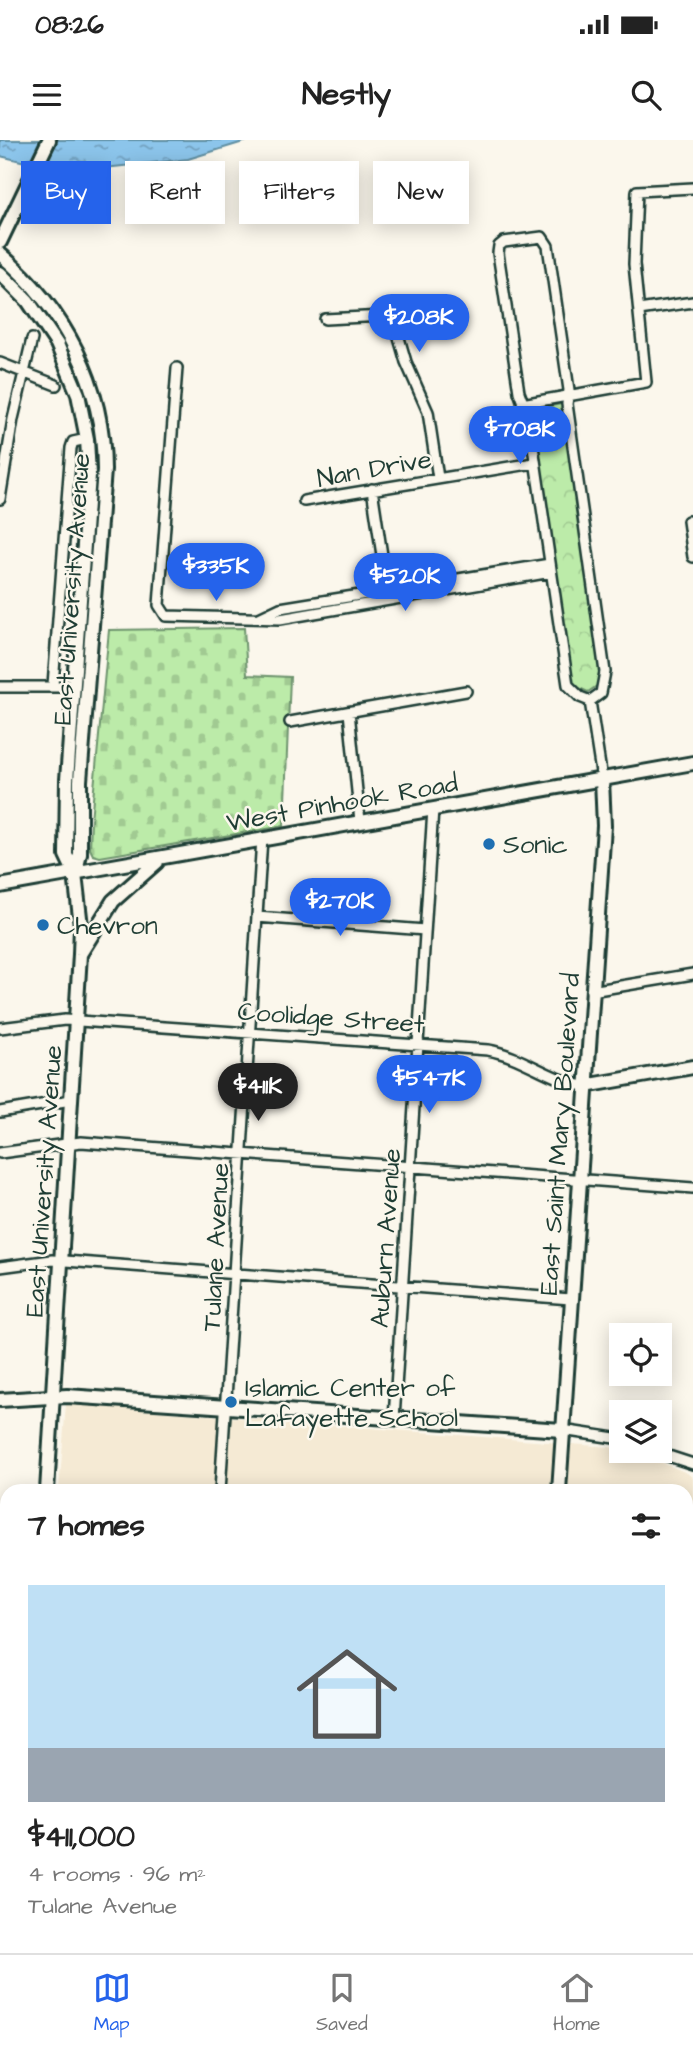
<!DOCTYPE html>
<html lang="en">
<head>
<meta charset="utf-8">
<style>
	body { margin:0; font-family:"Architects Daughter",sans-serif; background:#f2f2f2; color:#222; height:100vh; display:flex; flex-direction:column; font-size:26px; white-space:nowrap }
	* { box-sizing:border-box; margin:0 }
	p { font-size:23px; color:#767676 }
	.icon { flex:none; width:38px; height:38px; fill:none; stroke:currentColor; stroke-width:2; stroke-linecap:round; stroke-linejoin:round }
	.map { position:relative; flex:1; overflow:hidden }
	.panel { position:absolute; left:0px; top:1344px; width:693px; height:469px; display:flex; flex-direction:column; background:#fff; border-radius:21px 21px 0 0; box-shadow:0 4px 18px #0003 }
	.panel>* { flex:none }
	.banner { position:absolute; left:21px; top:21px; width:651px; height:63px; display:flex; gap:14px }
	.controls { position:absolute; left:609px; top:1183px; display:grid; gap:14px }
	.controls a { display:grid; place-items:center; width:63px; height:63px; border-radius:0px; background:#fff; box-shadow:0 4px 18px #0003; font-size:35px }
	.price { position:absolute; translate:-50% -60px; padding:0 16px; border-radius:24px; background:#2563eb; color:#fff; font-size:23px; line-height:46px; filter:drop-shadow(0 2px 4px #0008) }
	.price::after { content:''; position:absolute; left:50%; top:42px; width:21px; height:16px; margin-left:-10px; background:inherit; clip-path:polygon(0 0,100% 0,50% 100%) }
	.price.active { background:#222; color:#fff }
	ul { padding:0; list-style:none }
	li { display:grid; align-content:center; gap:14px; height:371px; padding:0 28px }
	li span { display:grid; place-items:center; height:217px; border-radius:0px; color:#555 }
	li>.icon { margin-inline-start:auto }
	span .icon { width:126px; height:126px; fill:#fffc; stroke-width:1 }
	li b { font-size:30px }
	h2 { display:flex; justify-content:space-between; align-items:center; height:84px; padding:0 28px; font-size:30px }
	.pill { padding:0 24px; border-radius:0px; background:#fff; box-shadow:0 4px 18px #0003; font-size:24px; line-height:63px }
	.pill.active { background:#2563eb; color:#fff }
	.status { display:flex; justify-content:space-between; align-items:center; height:49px; padding:0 35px; background:#fff; direction:ltr }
	.status svg { height:19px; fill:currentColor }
	header { display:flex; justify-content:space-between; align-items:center; height:91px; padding:0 28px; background:#fff; font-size:32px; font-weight:700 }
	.menu { display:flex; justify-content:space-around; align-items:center; height:98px; border-top:2px solid #e0e0e0; background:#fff; font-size:19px; color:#767676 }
	.menu a { display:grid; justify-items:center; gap:4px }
	.menu .active { color:#2563eb }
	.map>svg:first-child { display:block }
</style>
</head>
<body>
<div class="status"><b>08:26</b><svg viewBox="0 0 49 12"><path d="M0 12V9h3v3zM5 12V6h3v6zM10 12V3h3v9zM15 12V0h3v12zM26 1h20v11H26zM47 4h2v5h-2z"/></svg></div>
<header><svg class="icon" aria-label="menu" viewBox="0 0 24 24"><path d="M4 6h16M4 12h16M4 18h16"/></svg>Nestly<svg class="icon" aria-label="search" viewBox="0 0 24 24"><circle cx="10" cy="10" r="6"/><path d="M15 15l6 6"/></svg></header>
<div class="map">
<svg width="693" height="1813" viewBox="0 0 693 1813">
	<defs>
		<pattern id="cemetery-stones" width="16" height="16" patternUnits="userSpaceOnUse" patternTransform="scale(1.75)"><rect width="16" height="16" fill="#bceba9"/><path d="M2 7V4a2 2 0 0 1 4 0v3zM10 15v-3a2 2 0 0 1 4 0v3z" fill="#a1ca92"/></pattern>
		<pattern id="park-crowns" width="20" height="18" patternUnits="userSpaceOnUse" patternTransform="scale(1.75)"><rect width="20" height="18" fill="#bceba9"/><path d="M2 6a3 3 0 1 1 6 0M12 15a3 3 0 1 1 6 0" fill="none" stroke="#a1ca92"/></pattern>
		<pattern id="water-ripples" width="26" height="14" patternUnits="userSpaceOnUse" patternTransform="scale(1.75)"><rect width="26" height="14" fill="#8cc5eb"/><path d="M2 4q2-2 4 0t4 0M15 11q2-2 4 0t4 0" fill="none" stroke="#72a1bf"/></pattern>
	</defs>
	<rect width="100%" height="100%" fill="#fbf7ec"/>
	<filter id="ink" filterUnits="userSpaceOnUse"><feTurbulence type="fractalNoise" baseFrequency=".0143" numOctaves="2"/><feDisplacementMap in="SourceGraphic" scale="14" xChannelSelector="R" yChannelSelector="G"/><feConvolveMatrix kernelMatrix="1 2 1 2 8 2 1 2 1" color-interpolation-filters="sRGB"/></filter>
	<g filter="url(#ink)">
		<!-- built -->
		<path fill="#f5ead4" d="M66,1264L609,1307L648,1317L687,1333L693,1338V1542L686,1544V1351H59Z
			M686,1582L693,1585V1813H27L28,1806H686Z"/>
		<!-- cemetery -->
		<path fill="url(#cemetery-stones)" stroke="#6e946e" stroke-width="2" d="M244,488L247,535L290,537L284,686L100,717L93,715L90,709L91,680L109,490Z"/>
		<!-- park -->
		<path fill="url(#park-crowns)" stroke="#6e946e" stroke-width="2" d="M562,264L602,533L601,543L588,552L575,546L570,535L531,269Z
			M171,1806H232V1813H171Z"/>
		<!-- water -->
		<path fill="url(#water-ripples)" stroke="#608fa2" stroke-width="2" d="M0,0H250L188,19L67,32L0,16Z
			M258,1806H331C314,1813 274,1813 258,1806Z"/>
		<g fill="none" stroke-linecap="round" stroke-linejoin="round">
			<defs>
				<path id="minor" d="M542,97L548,106L569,250L567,264L605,532L601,553L590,561L580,557L568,545L529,279L519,252L498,113L499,106L504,102Z
					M639,170L693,162
					M325,179L384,176L395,184L406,222L428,272L438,338
					M0,223L56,245
					M177,228L159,465L166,476L280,479L551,432
					M522,264L646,242L634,124L637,51L693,48
					M372,349L388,455
					M0,359L13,279L32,199
					M304,361L534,323
					M688,381L693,417
					M261,477L280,468L550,424
					M53,545L71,308L73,302L87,299
					M0,547H73
					M590,561L602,639
					M349,572L360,681
					M290,582L466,551
					M257,777L425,790
					M591,851L693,834
					M0,888L65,880L488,910C523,916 549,940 585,946
					M0,972L71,960
					M0,1013L81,1002L693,1048
					M0,1127L52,1120L571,1159
					M394,1279L433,669
					M562,1290L621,1299
					M653,1311L693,1324
					M220,1351L262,698
					M0,1389L7,1388
					M0,1528L7,1527
					M686,1554L693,1550
					M686,1575L693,1578
					M0,1732L7,1731
					M162,1813L163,1806"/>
				<path id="tertiary" d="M0,102L49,0
					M585,946L693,927
					M0,1260L67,1256L562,1290
					M559,1351L604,686L602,639
					M525,1813V1806"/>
				<path id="secondary" d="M0,114C65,169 104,245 104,330L80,641V714L75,734
					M0,133L28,161L57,204L78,254L87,299L89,335L67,640L66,715L75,734L81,786L80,814L47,1351
					M0,746L693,623
					M80,814L113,761L157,722
					M18,1813V1806"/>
			</defs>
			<!-- minor casing -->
			<use href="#minor" stroke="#1f3d34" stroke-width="14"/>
			<!-- tertiary casing -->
			<use href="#tertiary" stroke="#1f3d34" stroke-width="18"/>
			<!-- secondary casing -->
			<use href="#secondary" stroke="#1f3d34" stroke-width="18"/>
			<!-- minor -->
			<use href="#minor" stroke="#fbf7ec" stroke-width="9"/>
			<!-- tertiary -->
			<use href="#tertiary" stroke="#fbf7ec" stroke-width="12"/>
			<!-- secondary -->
			<use href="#secondary" stroke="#fbf7ec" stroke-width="12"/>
		</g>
	</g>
	<!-- markers -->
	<g fill="#1f6fb2" stroke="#fbf7ec" stroke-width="2.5">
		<circle cx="489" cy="704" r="7"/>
		<circle cx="43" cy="785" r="7"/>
		<circle cx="231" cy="1262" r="7"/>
	</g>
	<g text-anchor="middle" stroke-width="5" stroke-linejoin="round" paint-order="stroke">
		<!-- street labels -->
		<g font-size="26" fill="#1f3d34" stroke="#fbf7ec">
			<text transform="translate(374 328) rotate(-10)" y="9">Nan Drive</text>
			<text transform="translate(71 449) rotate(-86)" y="9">East University Avenue</text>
			<text transform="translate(342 662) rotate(-10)" y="9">West Pinhook Road</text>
			<text transform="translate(331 877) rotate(4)" y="9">Coolidge Street</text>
			<text transform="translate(559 994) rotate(-86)" y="9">East Saint Mary Boulevard</text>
			<text transform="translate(43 1041) rotate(-86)" y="9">East University Avenue</text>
			<text transform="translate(385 1098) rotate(-86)" y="9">Auburn Avenue</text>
			<text transform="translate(215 1107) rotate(-87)" y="9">Tulane Avenue</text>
		</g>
		<!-- poi labels -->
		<g font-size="26" fill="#1f3d34" stroke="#fbf7ec" text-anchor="start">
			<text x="503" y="713">Sonic</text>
			<text x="57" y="794">Chevron</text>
			<text x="245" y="1256">Islamic Center of<tspan x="245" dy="30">Lafayette School</tspan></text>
		</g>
	</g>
</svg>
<div class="controls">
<a><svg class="icon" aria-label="locate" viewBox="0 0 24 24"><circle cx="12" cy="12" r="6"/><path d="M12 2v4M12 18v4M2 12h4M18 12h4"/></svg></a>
<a><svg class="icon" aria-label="layers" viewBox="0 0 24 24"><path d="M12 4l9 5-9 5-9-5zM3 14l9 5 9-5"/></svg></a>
</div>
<b class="price" style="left:419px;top:214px">$208K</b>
<b class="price" style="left:520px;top:326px">$708K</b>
<b class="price" style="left:216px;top:463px">$335K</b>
<b class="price" style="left:405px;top:473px">$520K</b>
<b class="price" style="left:340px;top:798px">$270K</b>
<b class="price" style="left:429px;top:975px">$547K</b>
<b class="price active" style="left:258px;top:983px">$411K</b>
<div class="banner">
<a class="pill active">Buy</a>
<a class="pill">Rent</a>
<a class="pill">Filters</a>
<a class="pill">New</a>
</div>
<section class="panel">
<h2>7 homes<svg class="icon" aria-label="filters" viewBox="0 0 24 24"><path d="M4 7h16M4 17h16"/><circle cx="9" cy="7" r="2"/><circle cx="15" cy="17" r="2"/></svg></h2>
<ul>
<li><span style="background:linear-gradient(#bfe0f5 75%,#9aa5b1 0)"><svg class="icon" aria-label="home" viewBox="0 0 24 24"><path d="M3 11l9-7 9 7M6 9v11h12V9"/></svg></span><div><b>$411,000</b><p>4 rooms · 96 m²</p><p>Tulane Avenue</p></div></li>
</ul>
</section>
</div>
<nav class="menu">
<a class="active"><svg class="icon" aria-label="map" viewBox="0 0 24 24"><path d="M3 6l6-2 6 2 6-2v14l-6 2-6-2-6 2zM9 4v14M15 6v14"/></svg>Map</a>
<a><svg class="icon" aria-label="saved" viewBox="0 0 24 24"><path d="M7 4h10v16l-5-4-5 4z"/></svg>Saved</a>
<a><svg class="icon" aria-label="home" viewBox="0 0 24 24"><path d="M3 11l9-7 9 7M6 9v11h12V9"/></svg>Home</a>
</nav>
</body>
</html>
